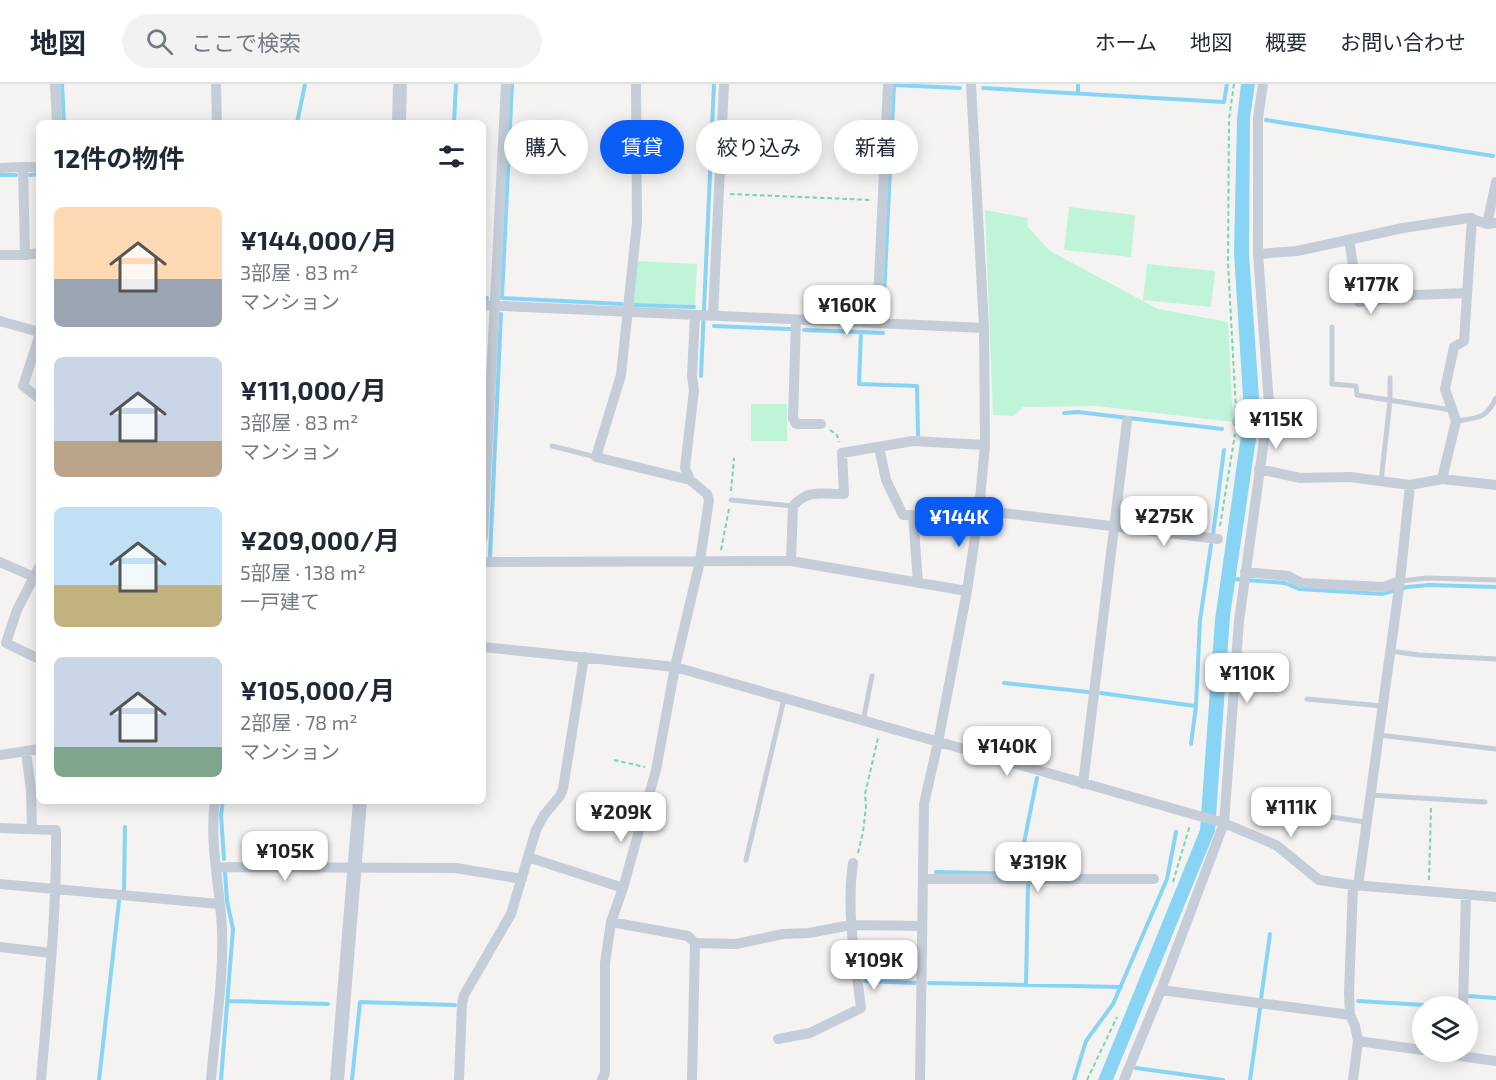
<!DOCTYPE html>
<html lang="ja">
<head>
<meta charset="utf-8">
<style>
	body { margin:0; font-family:"Exo 2","Noto Sans JP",sans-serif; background:#f2f2f3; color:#1f2937; height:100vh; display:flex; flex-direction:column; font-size:22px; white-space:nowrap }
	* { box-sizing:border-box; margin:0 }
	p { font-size:20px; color:#747a83 }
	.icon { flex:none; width:33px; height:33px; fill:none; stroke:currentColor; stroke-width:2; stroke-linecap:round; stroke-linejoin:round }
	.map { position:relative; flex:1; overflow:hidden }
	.drawer { position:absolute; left:36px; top:36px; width:450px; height:684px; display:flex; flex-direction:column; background:#fff; border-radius:9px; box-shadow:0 3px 15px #0003 }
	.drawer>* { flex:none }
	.hud { position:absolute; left:504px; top:36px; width:570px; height:54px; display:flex; gap:12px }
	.controls { position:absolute; left:1412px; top:912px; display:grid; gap:12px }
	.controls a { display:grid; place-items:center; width:66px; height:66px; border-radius:50%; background:#fff; box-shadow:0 3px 15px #0003; font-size:30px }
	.price { position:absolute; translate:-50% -51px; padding:0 14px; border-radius:12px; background:#fff; color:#222; font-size:20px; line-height:39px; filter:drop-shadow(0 2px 3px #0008) }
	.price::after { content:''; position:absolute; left:50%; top:36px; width:18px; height:14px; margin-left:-9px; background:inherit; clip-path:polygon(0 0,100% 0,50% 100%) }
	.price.current { background:#0a5cf7; color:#fff }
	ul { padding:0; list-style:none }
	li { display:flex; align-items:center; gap:18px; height:150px; padding:0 18px }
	li span { display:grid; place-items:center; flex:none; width:168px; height:120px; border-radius:9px; color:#555 }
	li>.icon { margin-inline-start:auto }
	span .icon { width:72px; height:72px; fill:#fffc; stroke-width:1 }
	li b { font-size:26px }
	h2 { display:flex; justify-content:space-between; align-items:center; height:72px; padding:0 18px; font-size:26px }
	.chip { padding:0 21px; border-radius:27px; background:#fff; box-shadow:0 3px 15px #0003; font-size:21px; line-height:54px }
	.chip.current { background:#0a5cf7; color:#fff }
	header { display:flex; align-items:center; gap:36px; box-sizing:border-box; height:84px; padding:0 30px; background:#fff; border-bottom:2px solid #e0e1e3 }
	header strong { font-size:28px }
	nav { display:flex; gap:33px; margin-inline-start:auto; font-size:21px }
	.search { width:420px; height:54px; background:#f2f2f3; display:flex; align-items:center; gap:15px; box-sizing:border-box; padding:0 21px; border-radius:33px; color:#747a83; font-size:22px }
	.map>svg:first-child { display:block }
</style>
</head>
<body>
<header>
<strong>地図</strong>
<div class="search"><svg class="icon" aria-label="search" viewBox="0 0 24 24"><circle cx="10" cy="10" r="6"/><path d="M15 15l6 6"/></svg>ここで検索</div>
<nav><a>ホーム</a><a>地図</a><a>概要</a><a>お問い合わせ</a></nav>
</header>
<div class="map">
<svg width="1496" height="996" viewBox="0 0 1496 996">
	<rect width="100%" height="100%" fill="#f5f2f2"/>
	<!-- green -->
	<path fill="#bff4d8" d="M1069,123L1135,131L1131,173L1064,166Z
		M985,126L1028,134L1027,142L1050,167L1158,225L1228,238L1233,338L1097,322L1023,323L1014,332L993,331Z
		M636,177L697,180L695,221L631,219Z
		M1147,180L1215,187L1211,223L1143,216Z
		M751,320H787V357H751Z"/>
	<!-- water -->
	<path fill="#88d4f5" d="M1241,0H1255L1250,34L1249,170L1260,328L1230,532L1215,747L1113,996H1098L1200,746L1215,536L1244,330L1234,168L1237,35Z"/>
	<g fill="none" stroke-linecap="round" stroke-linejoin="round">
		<!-- stream -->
		<path stroke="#88d4f5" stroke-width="4" d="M62,0L64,39
			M512,0L502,214L622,220
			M1078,0V9
			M983,4L1224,18L1227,0
			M1266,36L1493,72
			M297,39L305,0
			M454,39L456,0
			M0,91H16
			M30,91L39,90
			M483,214H487
			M634,221L694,223
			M883,234L894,1L960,4
			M714,242L790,245
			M804,246L883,249
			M861,248L859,300L917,302L918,351
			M701,292L714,0
			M1064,329L1078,328L1222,345
			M1213,451L1224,366
			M490,472L501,230
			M1233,495L1285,499L1299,505L1382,510L1407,503L1429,501L1496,503
			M1004,599L1088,608
			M1101,609L1195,622
			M1191,660L1196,622L1200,536L1211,461
			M223,717L221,731L224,775
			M936,788L1036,790
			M1018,789L1037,694
			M124,806L125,743
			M865,897L915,899
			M929,899L1121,903
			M1026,901L1028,801
			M1467,912L1496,914
			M1261,915L1270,850
			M228,917L328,920
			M1358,917L1441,922
			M1136,984L1223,996
			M99,996L119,817
			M221,996L233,845L227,817L225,788
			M352,996L360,918L455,921
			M1074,996L1086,957L1113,920L1167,795L1176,748
			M1250,996L1260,924"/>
		<!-- path -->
		<path stroke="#73d6ae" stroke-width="2" stroke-dasharray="4.5 3" stroke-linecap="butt" d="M1234,0L1229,35L1228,179L1236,327
			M730,110L872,116
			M830,346L837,351L839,358
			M731,407L734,374
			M1220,442L1235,350
			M721,466L729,425
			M614,676L645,683
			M858,769L863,748L866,723L865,710L878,654
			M1429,796L1431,723
			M1173,798L1190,741
			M1087,996L1117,933"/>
		<!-- service -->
		<path stroke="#c5cdd8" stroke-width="5" d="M1332,243V300L1356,302L1357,311L1452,326
			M1456,337C1478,334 1486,335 1496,314
			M552,362L596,373
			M1381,397L1390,317V294
			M731,416L793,422
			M1400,497L1427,494L1496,496
			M1390,567L1419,571L1496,575
			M1307,615L1382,622
			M863,637L872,592
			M1379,651L1496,665
			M1370,711L1485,718
			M1316,731L1366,738
			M746,776L784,615"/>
		<!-- minor -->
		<path stroke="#c5cdd8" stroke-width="10" d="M55,0L57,39
			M216,0L217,39
			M636,0L637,139L621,291L596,373L690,396
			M23,83H39
			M0,84L23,83L25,171
			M1487,140L1496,98
			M1349,156L1359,218L1414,211L1467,209
			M1258,170L1297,167L1403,144L1469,134L1487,140L1496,139
			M0,171H25L39,169
			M483,221L984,244
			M695,231L692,292L694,306L685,384L690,396L707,410L709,416L700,477L675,583L656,686L623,804L611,838L688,852L695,859L736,860L783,850L809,849L851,841L922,842
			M713,232L724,0
			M796,236L793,334L796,340H821
			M0,237L39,248
			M877,239L888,0
			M39,253L23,302L39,314
			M1237,338L1266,343
			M879,363L886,396L903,431H913L918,499
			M1259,385L1300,394L1350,393L1410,401L1442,395L1496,401
			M1442,395L1456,337L1445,305L1454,263L1464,257L1472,134
			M979,426L1218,455
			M483,453L506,0
			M791,477L793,422C808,405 823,410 844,410L842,369L913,357L985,361
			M0,478L34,493
			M483,478L791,477L967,507
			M39,483L17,526L6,559L39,575
			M1245,488L1288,492L1301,499L1384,503L1400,497
			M483,563L675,583L1224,739L1276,761L1319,796L1353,801L1496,813
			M26,668L31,706L32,745
			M0,671L39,665
			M1083,700L1127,337
			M0,744L56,746C57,829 48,913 41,996
			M528,773L623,804
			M216,783L456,784L522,795
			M923,795H1154
			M0,800L219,820
			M1358,802L1400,497L1410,401
			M0,863L51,869
			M1161,906L1350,931
			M1463,922L1466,811
			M778,955L810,949L861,924C855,875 846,827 853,779
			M1358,957L1422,966
			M1432,968L1496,977
			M211,996C215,946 224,895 222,845C220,803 209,759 215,717
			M459,996L462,920L464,911L511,830L536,746L544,731L560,712L563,705L584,573
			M602,996L605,989V879L611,838
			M692,996L695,859
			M920,996L924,720L938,658L967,507L979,426L985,361L984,244L971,0
			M1124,996L1161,906L1224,739L1239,537L1269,320L1258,170V34L1263,0
			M1353,996L1358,957L1355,942L1350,931L1349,909L1353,801"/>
		<!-- tertiary -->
		<path stroke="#c5cdd8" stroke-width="14" d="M399,39L400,0
			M337,996L360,717"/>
	</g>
</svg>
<div class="controls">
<a><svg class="icon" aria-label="layers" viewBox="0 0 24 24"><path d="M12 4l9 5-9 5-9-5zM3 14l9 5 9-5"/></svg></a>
</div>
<b class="price" style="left:1371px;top:231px">¥177K</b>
<b class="price" style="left:847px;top:252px">¥160K</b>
<b class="price" style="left:1276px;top:366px">¥115K</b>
<b class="price" style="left:1164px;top:463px">¥275K</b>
<b class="price current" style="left:959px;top:464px">¥144K</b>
<b class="price" style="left:1247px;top:620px">¥110K</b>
<b class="price" style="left:1007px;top:693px">¥140K</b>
<b class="price" style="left:1291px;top:754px">¥111K</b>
<b class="price" style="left:621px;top:759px">¥209K</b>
<b class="price" style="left:285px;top:798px">¥105K</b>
<b class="price" style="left:1038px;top:809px">¥319K</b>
<b class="price" style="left:874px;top:907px">¥109K</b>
<div class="hud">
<a class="chip">購入</a>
<a class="chip current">賃貸</a>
<a class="chip">絞り込み</a>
<a class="chip">新着</a>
</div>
<section class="drawer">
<h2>12件の物件<svg class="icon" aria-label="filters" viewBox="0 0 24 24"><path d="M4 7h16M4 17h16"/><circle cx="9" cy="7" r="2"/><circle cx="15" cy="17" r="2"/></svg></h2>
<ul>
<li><span style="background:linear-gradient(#ffd9b3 60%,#9aa5b1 0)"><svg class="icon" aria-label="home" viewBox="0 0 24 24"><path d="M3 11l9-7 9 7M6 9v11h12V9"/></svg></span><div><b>¥144,000/月</b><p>3部屋 · 83 m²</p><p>マンション</p></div></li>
<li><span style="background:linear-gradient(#c9d6e8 70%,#b9a48a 0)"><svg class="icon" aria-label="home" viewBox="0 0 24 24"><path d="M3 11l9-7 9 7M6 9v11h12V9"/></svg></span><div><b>¥111,000/月</b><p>3部屋 · 83 m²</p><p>マンション</p></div></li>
<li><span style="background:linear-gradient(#bfe0f5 65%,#c2b280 0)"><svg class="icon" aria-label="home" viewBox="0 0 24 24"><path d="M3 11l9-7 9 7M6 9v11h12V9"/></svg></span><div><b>¥209,000/月</b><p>5部屋 · 138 m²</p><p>一戸建て</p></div></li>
<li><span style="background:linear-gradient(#c9d6e8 75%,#7fa58c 0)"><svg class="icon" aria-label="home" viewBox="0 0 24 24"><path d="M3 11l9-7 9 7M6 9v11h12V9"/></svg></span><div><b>¥105,000/月</b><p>2部屋 · 78 m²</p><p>マンション</p></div></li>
</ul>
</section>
</div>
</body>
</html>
